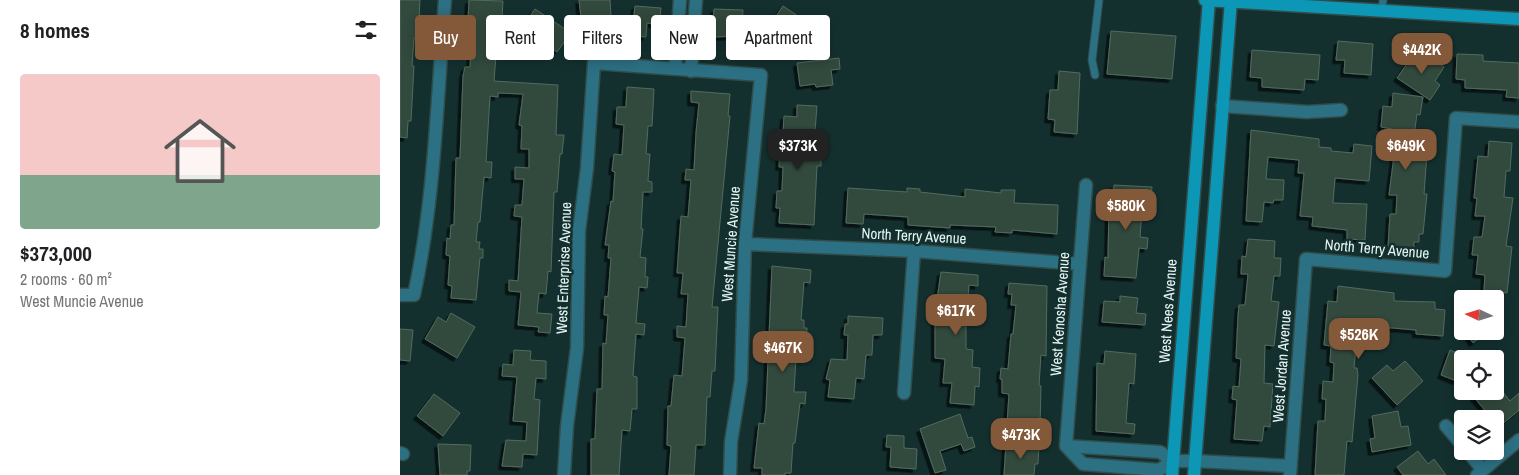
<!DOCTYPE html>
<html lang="en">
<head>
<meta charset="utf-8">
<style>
	body { margin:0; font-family:"Archivo Narrow",sans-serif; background:#f2f2f2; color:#202124; height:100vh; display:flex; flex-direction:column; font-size:19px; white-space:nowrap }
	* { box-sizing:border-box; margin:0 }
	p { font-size:16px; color:#757577 }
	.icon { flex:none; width:28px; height:28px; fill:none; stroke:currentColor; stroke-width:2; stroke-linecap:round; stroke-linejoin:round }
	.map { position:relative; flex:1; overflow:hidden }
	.details { display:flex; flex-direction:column; background:#fff; width:400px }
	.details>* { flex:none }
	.banner { position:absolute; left:15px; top:15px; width:475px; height:45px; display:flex; gap:10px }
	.needle { width:32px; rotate:274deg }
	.buttons { position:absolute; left:1054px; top:290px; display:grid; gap:10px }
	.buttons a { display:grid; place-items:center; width:50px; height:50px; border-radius:5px; background:#fff; box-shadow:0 2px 12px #0003; font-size:25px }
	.price { position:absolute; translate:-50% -42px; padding:0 11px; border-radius:10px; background:#83593a; color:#fff; font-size:16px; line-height:32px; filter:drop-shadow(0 1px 2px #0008) }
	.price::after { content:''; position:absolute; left:50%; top:30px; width:15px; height:11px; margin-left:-8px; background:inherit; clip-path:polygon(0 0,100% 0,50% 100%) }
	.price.selected { background:#222; color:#fff }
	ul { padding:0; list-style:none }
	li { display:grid; align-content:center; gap:10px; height:265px; padding:0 20px }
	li+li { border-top:1px solid #e0e0e0 }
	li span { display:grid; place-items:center; height:155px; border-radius:5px; color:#555 }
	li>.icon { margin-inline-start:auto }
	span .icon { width:90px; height:90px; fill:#fffc; stroke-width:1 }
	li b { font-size:21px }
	h2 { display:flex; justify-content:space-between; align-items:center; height:60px; padding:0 20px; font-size:21px }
	.tag { padding:0 18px; border-radius:5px; background:#fff; box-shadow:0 2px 12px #0003; font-size:18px; line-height:45px }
	.tag.selected { background:#83593a; color:#fff }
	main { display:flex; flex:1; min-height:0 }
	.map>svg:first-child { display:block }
</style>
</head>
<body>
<main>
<section class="details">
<h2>8 homes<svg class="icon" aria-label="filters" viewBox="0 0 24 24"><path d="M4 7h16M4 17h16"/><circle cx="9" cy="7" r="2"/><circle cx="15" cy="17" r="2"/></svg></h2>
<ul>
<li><span style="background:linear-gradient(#f6c9c9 65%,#7fa58c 0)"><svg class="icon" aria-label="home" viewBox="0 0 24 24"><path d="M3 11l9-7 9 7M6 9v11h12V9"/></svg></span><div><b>$373,000</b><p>2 rooms · 60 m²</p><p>West Muncie Avenue</p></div></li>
</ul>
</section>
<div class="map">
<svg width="1119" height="475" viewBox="0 0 1119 475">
	<defs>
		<filter id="shadow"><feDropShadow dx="-3.5" dy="3.5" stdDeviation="0" flood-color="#0009"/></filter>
	</defs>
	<rect width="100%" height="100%" fill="#13302f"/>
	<!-- building -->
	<path fill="#32493e" stroke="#526b5f" filter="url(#shadow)" d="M0,0H20L18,38H14L12,66H14L11,121H8L7,138L0,137Z
		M69,0L103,1L102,18H99L94,81L158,85L156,135H164L162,154H160L157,192H154L151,272L148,271L146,294L139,293L137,313L152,314L150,333L138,332L139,327L118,325L121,292L109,291V280L118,281L122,217L114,216L115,205H122L124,179H115V167L129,168V149H121L122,126L119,125L123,94L98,93V97L90,96L86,162H92L91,178L84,177L80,222H78L76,242H80L79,249H83V258H80L76,300L51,298L52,286L48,285L50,256L46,255L47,238L50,239L51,225H54L56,158H60L63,76L65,67H70L71,50L69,49L70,43L67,42Z
		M179,0H210L211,16L204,17V21L197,22V25L182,26Z
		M235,6L261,8L259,25L247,23L246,37L227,35L228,24H233Z
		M383,6L404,20L391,39L395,42L389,51L373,40L382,28L372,22Z
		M135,9L171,33L157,52L143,42L141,45L127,36L136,23L129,18Z
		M314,9L343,10L341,36L312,37Z
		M711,31L776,36L772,79L707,74Z
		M938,41L973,44L971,75L944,73L945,60H936Z
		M852,50L920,55L918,80L905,79L904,90L862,87V78L850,77Z
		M1022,52L1044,67L1035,81L1040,85L1030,100L997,78L1013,55L1018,58Z
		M1057,54L1083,55V61L1119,63V98L1106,97L1107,90L1065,88V80L1056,79Z
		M439,58L440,69L431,70L433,85L416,87L415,84L400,86L397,63Z
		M659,71L680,73L677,134L654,132L655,120L648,119L650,90H658Z
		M227,87L254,89L252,126H248L246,154H250L248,181L252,182V192H243L241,229H243L240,257L246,258L245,277H248L247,288L239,287L236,323L245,324L244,335L236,334L233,376L237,377V409H232L230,431L222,430L219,475H191V439H195L197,389H202L203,343L206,344L208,315H204L205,296L208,297L211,258H208L209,245H205L211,201L213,202L215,172L212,171L214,154L222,155L224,125L216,124L217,107H226Z
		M291,91L330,94L328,116H330L312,307H318L315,371H312L310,397H307L305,445H296L294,475H269L271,446L267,445L268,406H271L274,375L282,376L285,338L277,337V326L286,327L288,294H281L283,273H277L281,216L288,217L291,180H285L286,169L294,170L296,133L299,103L291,102Z
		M993,93L1023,97L1020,115L1017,114L1014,136H1020L1018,152L1027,153L1024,194H1027L1023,234H1019V242H1014V249L988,247L990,214H996L997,195H989L994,156H989L992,129L981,127L983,106L992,107Z
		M397,105L417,106L415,131L394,130V150L421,152V166H417L414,225L379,223L380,208H376L377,191H382L383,167H379L380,150H382L384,116L397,117Z
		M851,130L919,139V147L931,148V151L953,153L954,144L972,146L969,181L935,178L933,203L967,204L965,240L947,239V230L912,226L913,217L900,216L904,173H898L899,160L868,157L866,179L884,180L883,200H874L873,203L864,202L862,222L846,221Z
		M1089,141L1112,143L1110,171H1106L1104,197L1113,198L1106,246L1112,247L1107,293L1084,290L1085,275L1076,274L1078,255H1072L1074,237H1082L1085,216H1075L1077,198H1074L1078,156L1088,157Z
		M714,185L752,187L751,198H743L740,237L748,238L747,249L739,248L736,278L704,276L705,257L708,258L709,207H712Z
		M448,188L507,192V188L520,189V192L565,197V189L601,193V190H615L614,203L658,205L657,234L612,230V233L595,232L596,227L550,225V228L508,225V217L464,214L463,224L446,223Z
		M848,239L875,241L874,258H881L880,276H874L871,301L879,302L874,346L865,345L864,383L873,384L870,427L864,426L862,441L834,439L837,400L832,399L833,386L839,387L841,359L836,358L838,316L839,305H845L848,274H841L842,256L846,257Z
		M372,266L411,270L410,283L404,282L401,320H404V328H407L406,341L403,340L402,358H396L394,392H406L405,404L400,403L395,443H393L391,473H385V475H362V468H354L359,423L364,424L366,409L368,360H376L377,336H369Z
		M541,272L578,275V286L569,285L566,319V349L573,350L572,367L580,368L579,387L575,386L574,405L550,403L552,383H543L545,359L535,358V313Z
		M609,283L647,286L646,356L641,355L639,385L641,386L640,426L607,424L609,394L602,393V379H600L601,368L608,369L611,334H613L616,305H611L612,294H608Z
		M938,286L994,293V301L1035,302V309L1045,310L1043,336L1016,334V330L958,325L954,368H957L958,375L952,442L947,441L944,475H915L918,421H925L926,399H922L923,381L933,382L934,363L930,362L931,346L924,345L928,301L937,302Z
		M720,296L738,298L736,313L746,314L745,325L702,322L704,301L720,302Z
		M51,313L75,327L57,358L25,339L38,317L46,322Z
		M448,316L483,318L482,335H473L472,355H466L464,379L456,378L454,399L428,397L430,380L426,379L431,359L447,360L448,335H444L445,324H448Z
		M0,329L13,330L10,361L0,360Z
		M1065,331H1089L1073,343Z
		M114,350L131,351L130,360L146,361V379L136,378L134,399L140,400L137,455L123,454L122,467L102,466L106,440L126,441L127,422L113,421L117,377L102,376L103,364L113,365Z
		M1050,350L1062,355V383L1041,375Z
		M705,351L736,354L734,384L729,383L726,423L735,424L734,434L696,431L697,363L704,364Z
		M1005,361L1023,381L997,405L972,378L987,365L993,371Z
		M1095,382L1110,401L1119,393V410L1095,430V419H1080L1087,413L1069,391H1095Z
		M34,394L60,413L43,436L17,416Z
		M998,411L1001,427L1008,426L1011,445L972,452L970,439L975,438L972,416Z
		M560,414L568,438L572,437L575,447L564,451L561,444L540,451L546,470L535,473L520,429Z
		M487,435L504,436V448L517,449L516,469L490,467L491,447H486Z
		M38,444L71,445L70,471H67V475H40Z
		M606,444L639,446L638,464H635L634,475H604Z
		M1018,451L1028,464L1034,459L1046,475H1003L997,467Z"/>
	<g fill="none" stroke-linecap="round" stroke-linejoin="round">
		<defs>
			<path id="lane" d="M982,11L983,0
				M695,75L692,60L699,0"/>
			<path id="street" d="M275,69L280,0
				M291,71L296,0
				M822,106L907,112L941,110
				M345,244L514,251L680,264
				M0,295H14C35,199 37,98 45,0
				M504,393L514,251
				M1046,426L1062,445
				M666,446L686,185
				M666,446L683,464L759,470L773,461H795L891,466
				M666,446L760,452L773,461
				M1067,451L1083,470
				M0,453L3,454
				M164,475L167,426L177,348L179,231L187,168L194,63L361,75L345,244L341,380L331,442L330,475
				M890,475L906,259L1045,271L1056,118L1119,122
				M1077,475L1119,440"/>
			<path id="secondary" d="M805,0L1119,19
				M772,475L809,0
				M794,475L831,0"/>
		</defs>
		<!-- lane casing -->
		<use href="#lane" stroke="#304c4b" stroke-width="9"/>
		<!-- street casing -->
		<use href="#street" stroke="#304c4b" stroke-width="15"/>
		<!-- secondary casing -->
		<use href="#secondary" stroke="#304c4b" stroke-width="15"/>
		<!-- lane -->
		<use href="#lane" stroke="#2c7083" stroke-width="7"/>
		<!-- street -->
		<use href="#street" stroke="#2c7083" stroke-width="12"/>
		<!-- secondary -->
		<use href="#secondary" stroke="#0b97b5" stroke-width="12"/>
	</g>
	<g text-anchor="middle" stroke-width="5" stroke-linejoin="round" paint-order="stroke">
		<!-- street labels -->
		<g font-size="15" fill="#e5f5f4" stroke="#13302f">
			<text transform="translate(514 236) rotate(3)" y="5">North Terry Avenue</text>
			<text transform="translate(331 244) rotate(-86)" y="5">West Muncie Avenue</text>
			<text transform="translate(977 249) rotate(5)" y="5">North Terry Avenue</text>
			<text transform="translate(164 268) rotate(-88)" y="5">West Enterprise Avenue</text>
			<text transform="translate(768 311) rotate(-86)" y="5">West Nees Avenue</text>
			<text transform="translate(660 314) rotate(-86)" y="5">West Kenosha Avenue</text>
			<text transform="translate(882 366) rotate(-86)" y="5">West Jordan Avenue</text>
		</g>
	</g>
</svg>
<div class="buttons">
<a><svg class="needle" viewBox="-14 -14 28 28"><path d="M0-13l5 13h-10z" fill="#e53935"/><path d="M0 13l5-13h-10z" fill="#757577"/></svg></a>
<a><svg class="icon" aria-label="locate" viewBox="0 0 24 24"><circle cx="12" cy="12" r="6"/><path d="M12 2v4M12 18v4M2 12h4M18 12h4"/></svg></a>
<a><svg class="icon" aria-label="layers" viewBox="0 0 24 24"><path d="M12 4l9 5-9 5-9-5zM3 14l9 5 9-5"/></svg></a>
</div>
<b class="price" style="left:1022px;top:75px">$442K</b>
<b class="price selected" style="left:398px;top:171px">$373K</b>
<b class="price" style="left:1006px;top:171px">$649K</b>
<b class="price" style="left:726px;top:231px">$580K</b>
<b class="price" style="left:556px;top:336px">$617K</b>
<b class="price" style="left:959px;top:360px">$526K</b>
<b class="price" style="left:383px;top:373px">$467K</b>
<b class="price" style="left:621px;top:460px">$473K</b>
<div class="banner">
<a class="tag selected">Buy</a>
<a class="tag">Rent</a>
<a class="tag">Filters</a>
<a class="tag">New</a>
<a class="tag">Apartment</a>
</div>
</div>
</main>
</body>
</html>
